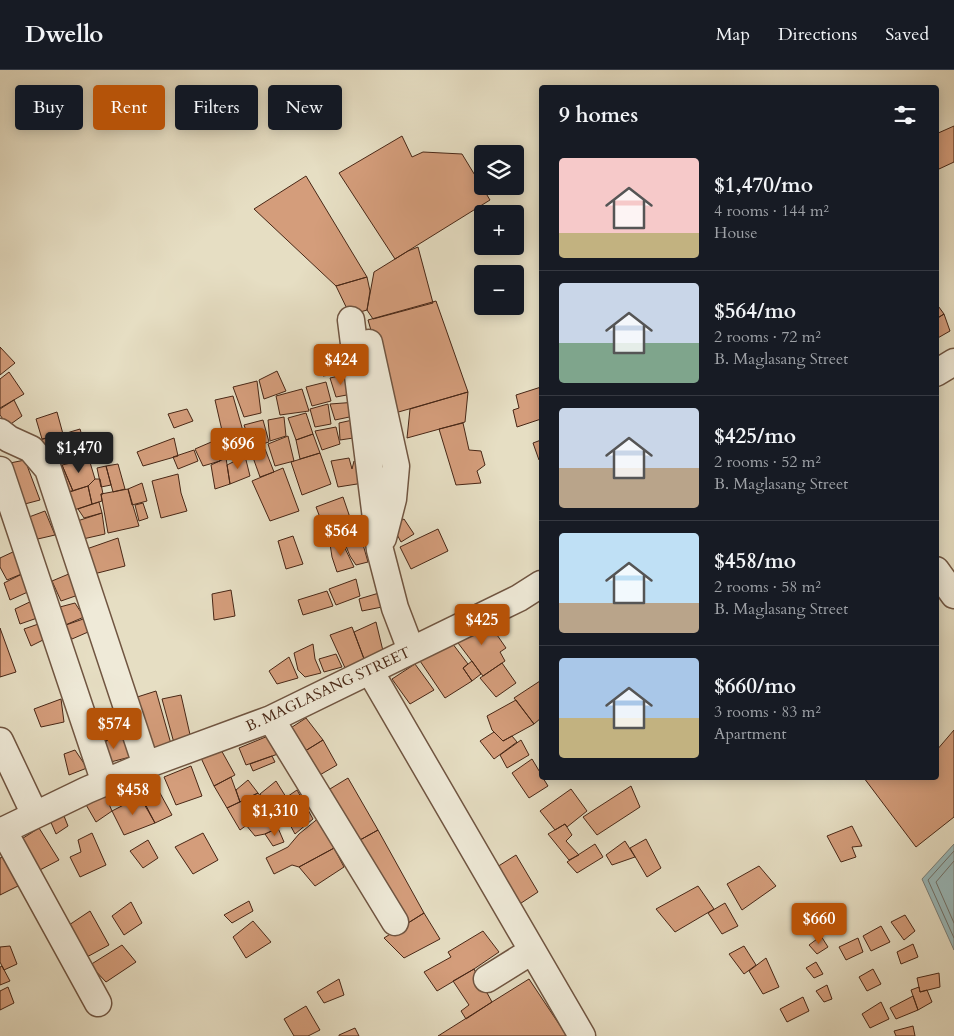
<!DOCTYPE html>
<html lang="en">
<head>
<meta charset="utf-8">
<style>
	body { margin:0; font-family:Cardo,serif; background:#20242c; color:#f1f3f6; height:100vh; display:flex; flex-direction:column; font-size:19px; white-space:nowrap }
	* { box-sizing:border-box; margin:0 }
	p { font-size:16px; color:#9ea1a6 }
	.icon { flex:none; width:28px; height:28px; fill:none; stroke:currentColor; stroke-width:2; stroke-linecap:round; stroke-linejoin:round }
	.map { position:relative; flex:1; overflow:hidden }
	.side { position:absolute; left:539px; top:15px; width:400px; height:695px; display:flex; flex-direction:column; background:#171b24; border-radius:5px; box-shadow:0 2px 12px #0003 }
	.side>* { flex:none }
	.guide { position:absolute; left:15px; top:15px; width:449px; height:45px; display:flex; gap:10px }
	.buttons { position:absolute; left:474px; top:75px; display:grid; gap:10px }
	.buttons a { display:grid; place-items:center; width:50px; height:50px; border-radius:5px; background:#171b24; box-shadow:0 2px 12px #0003; font-size:25px }
	.price { position:absolute; translate:-50% -42px; padding:0 11px; border-radius:5px; background:#b45309; color:#fff; font-size:16px; line-height:32px; filter:drop-shadow(0 1px 2px #0008) }
	.price::after { content:''; position:absolute; left:50%; top:30px; width:15px; height:11px; margin-left:-8px; background:inherit; clip-path:polygon(0 0,100% 0,50% 100%) }
	.price.current { background:#222; color:#fff }
	ul { padding:0; list-style:none }
	li { display:flex; align-items:center; gap:15px; height:125px; padding:0 20px }
	li+li { border-top:1px solid #363941 }
	li span { display:grid; place-items:center; flex:none; width:140px; height:100px; border-radius:5px; color:#555 }
	li>.icon { margin-inline-start:auto }
	span .icon { width:60px; height:60px; fill:#fffc; stroke-width:1 }
	li b { font-size:21px }
	h2 { display:flex; justify-content:space-between; align-items:center; height:60px; padding:0 20px; font-size:21px }
	.pill { padding:0 18px; border-radius:5px; background:#171b24; box-shadow:0 2px 12px #0003; font-size:18px; line-height:45px }
	.pill.current { background:#b45309; color:#fff }
	header { display:flex; align-items:center; gap:30px; box-sizing:border-box; height:70px; padding:0 25px; background:#171b24; border-bottom:1px solid #363941 }
	header strong { font-size:24px }
	nav { display:flex; gap:28px; margin-inline-start:auto; font-size:18px }
	.map>svg:first-child { display:block }
</style>
</head>
<body>
<header>
<strong>Dwello</strong>
<nav><a>Map</a><a>Directions</a><a>Saved</a></nav>
</header>
<div class="map">
<svg width="954" height="966" viewBox="0 0 954 966">
	<rect width="100%" height="100%" fill="#e6dec3"/>
	<filter id="stains"><feTurbulence type="fractalNoise" baseFrequency=".004" numOctaves="4"/><feColorMatrix values="0 0 0 0 .2 0 0 0 0 .09 0 0 0 0 .02 0 0 0 .5 -.17"/></filter>
	<radialGradient id="worn" r=".72"><stop offset=".6" stop-color="#630" stop-opacity="0"/><stop offset="1" stop-color="#630" stop-opacity=".3"/></radialGradient>
	<!-- water -->
	<path fill="#99babc" stroke="#797f7a" d="M954,774V880L922,809Z"/>
	<g fill="none" stroke-linecap="round" stroke-linejoin="round">
		<!-- shore -->
		<path stroke="#707069" stroke-width="1" d="M954,781L928,810L954,868
			M954,791L936,812L954,853"/>
	</g>
	<!-- building -->
	<path fill="#d49d7b" stroke="#482716" d="M954,56V92L939,99L936,93V64Z
		M402,66L412,87L423,82L462,84L490,130L395,189L339,103Z
		M306,106L367,207L336,216L254,139Z
		M418,177L433,233L373,249L367,240L374,202L408,181Z
		M367,207L370,221L367,240L350,245L336,216Z
		M436,231L468,322L395,343L368,250Z
		M936,233L944,244L936,249Z
		M944,244L950,261L936,269V249Z
		M0,277L15,293L0,305Z
		M345,279L349,302L323,306L321,283Z
		M277,301L286,321L264,329L259,310Z
		M9,302L24,324L0,338V309Z
		M348,304L352,324L336,327L330,308Z
		M257,311L261,343L244,347L233,317Z
		M326,312L331,331L312,336L306,317Z
		M541,317V349L517,357L513,340L519,338L516,325Z
		M302,319L309,341L280,345L276,326Z
		M468,322L465,352L407,368L410,339Z
		M233,326L243,361L223,365L215,330Z
		M14,330L22,346L8,356L0,345V339Z
		M357,332L359,345L335,350L330,334Z
		M328,334L331,354L315,357L310,339Z
		M187,339L193,351L174,358L168,344Z
		M57,342L63,364L42,369L36,349Z
		M306,343L313,364L296,370L288,348Z
		M284,347L286,366L270,371L268,350Z
		M357,349L360,367L340,370L339,353Z
		M263,350L269,372L252,377L244,355Z
		M463,353L469,380L481,381L485,395L477,401L481,413L456,415L439,359Z
		M336,357L340,374L322,380L315,361Z
		M80,359L86,379L66,383L62,376L60,365Z
		M313,364L320,383L300,389L296,370Z
		M60,365L62,376L66,383L45,389L39,370Z
		M288,366L294,391L275,396L268,374Z
		M223,367L229,385L220,388V391L203,396L195,379Z
		M174,368L178,386L143,396L137,382Z
		M541,370V389L539,390L533,373Z
		M265,379L274,402L260,407L251,382Z
		M194,380L198,391L178,399L173,387Z
		M320,383L331,414L302,425L291,392Z
		M245,386L250,406L230,414L227,395Z
		M226,388L230,414L215,419L211,395Z
		M349,388L352,399L354,391L369,403L357,414L338,417L331,391Z
		M89,389L95,409L88,416L73,421L62,395Z
		M25,390L40,430L21,435L5,394Z
		M118,394L125,419L113,422L106,396Z
		M62,395L73,421L58,425L50,399Z
		M106,396L111,415L101,417L97,398Z
		M283,398L299,441L270,451L252,411Z
		M178,404L181,423L187,441L161,448L152,411Z
		M95,409H100L103,424H101L102,431L92,434L88,416Z
		M142,413L147,431L132,435L128,419Z
		M88,416L92,434L65,443L58,425Z
		M128,419L139,456L108,463L101,424Z
		M343,427L356,465L330,474L316,437Z
		M99,432L102,443L84,448L78,439Z
		M143,433L148,448L139,451L135,435Z
		M45,441L55,465L29,471L21,450Z
		M102,443L105,464L74,471L68,454Z
		M404,449L414,464L401,472L392,455Z
		M438,459L448,481L411,499L400,477Z
		M360,464L368,492L356,495L350,486L343,469Z
		M293,466L303,494L286,499L278,471Z
		M118,468L125,496L86,506L78,482Z
		M341,470L354,497L337,502L332,487L330,474Z
		M15,481L24,503L7,510L0,497V488Z
		M76,501L81,524L61,531L52,511Z
		M24,503L30,521L10,530L4,513Z
		M356,509L360,526L336,535L329,519Z
		M231,520L235,546L214,550L212,524Z
		M327,521L333,536L303,545L298,530Z
		M379,523L382,537L362,541L359,529Z
		M36,529L43,546L20,554L15,539Z
		M75,533L84,547L63,556L56,538Z
		M89,547L95,559L72,569L63,556Z
		M486,549L506,578L500,582L505,591L483,606L452,565Z
		M47,551L53,565L31,576L24,559Z
		M376,552L384,585L364,589L354,562Z
		M352,557L366,594L346,600L330,565Z
		M0,558L16,602L0,607Z
		M449,569L468,594L463,598L472,611L445,628L416,585Z
		M313,574L315,589L321,603L305,607L298,600L294,583Z
		M336,584L342,597L324,602L319,589Z
		M289,587L298,608L277,614L269,601Z
		M472,591L481,604L472,611L463,598Z
		M502,593L516,613L496,627L480,608Z
		M415,594L434,620L410,634L392,609Z
		M540,611L541,613V648L534,654L514,628Z
		M156,621L171,674L145,681L128,630Z
		M181,625L191,669L174,673L162,629Z
		M61,629L64,652L41,657L34,639Z
		M516,630L534,654L503,671L492,660L487,646Z
		M306,648L323,670L297,686L283,663Z
		M114,650L120,664L98,675L90,658Z
		M954,660V747L916,777L864,708H936V681Z
		M494,662L503,671L512,666L517,672L494,689L480,671Z
		M121,664L130,687L103,694L98,675Z
		M268,666L278,684L246,695L239,678Z
		M323,670L337,695L318,706L297,686Z
		M521,670L529,685L507,698L500,685Z
		M220,678L235,705L214,716L201,688Z
		M75,680L87,698L69,705L64,684Z
		M272,686L275,692L253,701L250,694Z
		M532,689L541,704V708H543L548,716L529,728L512,703Z
		M191,696L202,726L176,735L164,707Z
		M149,703L172,745L155,753L132,713Z
		M231,707L240,732L227,738L214,716Z
		M348,708L378,760L351,775L320,725Z
		M248,710L258,723L240,732L236,720Z
		M276,711L286,727L270,738L260,724Z
		M631,716L640,737L597,765L583,747Z
		M571,719L587,741L567,757L565,754L555,760L540,741Z
		M297,720L313,749L295,764L288,751L284,753L279,746L281,742L275,735Z
		M258,723L270,738L240,760L227,738Z
		M105,725L112,741L96,752L85,733Z
		M141,726L155,753L124,765L112,741Z
		M270,738L278,758L265,764L255,766L246,755Z
		M62,741L68,756L56,764L49,748Z
		M320,747L338,776L299,797L292,795L274,804L266,788L288,777L299,764Z
		M565,754L572,765L566,771L579,785L569,790L548,764Z
		M852,756L862,776L852,777L856,787L841,792L827,766Z
		M39,758L59,790L36,802L20,770Z
		M278,758L284,772L273,776L265,764Z
		M378,760L424,843L400,858L351,775Z
		M92,763L106,795L80,807L70,787L81,782L78,770Z
		M203,763L218,790L193,804L175,777Z
		M646,769L661,798L647,807L630,778Z
		M148,770L158,788L143,798L130,781Z
		M625,771L635,787L612,795L606,785Z
		M595,774L603,787L577,803L567,792Z
		M334,778L344,797L315,816L299,797Z
		M10,784L24,813L0,825V788Z
		M516,785L538,822L512,839L489,802Z
		M759,796L776,816L742,840L727,814Z
		M698,816L714,839L675,862L656,839Z
		M249,831L253,841L232,853L224,845Z
		M131,832L142,853L124,865L112,846Z
		M725,833L738,856L722,864L708,843Z
		M90,841L109,875L85,888L66,857Z
		M424,843L440,869L404,888L384,868Z
		M905,845L915,861L904,870L891,852Z
		M253,851L271,872L246,888L233,867Z
		M881,856L890,872L871,881L863,866Z
		M483,861L499,882L474,899L437,921L424,902L451,887L448,882Z
		M821,866L828,877L817,884L809,875Z
		M858,868L863,882L846,890L839,877Z
		M913,874L918,887L901,894L897,882Z
		M122,875L136,892L106,912L90,895Z
		M10,876L17,894L4,900L0,892V877Z
		M744,876L756,895L744,904L729,884Z
		M766,888L779,917L763,924L749,901Z
		M816,892L823,904L814,908L806,898Z
		M2,896L10,911L0,915V897Z
		M474,899L492,932L466,949L461,941L469,935L453,911Z
		M873,899L881,914L867,921L859,907Z
		M939,903L940,917L920,922L917,908Z
		M339,909L344,925L324,933L317,922Z
		M529,909L567,966H438L492,932Z
		M827,915L832,929L824,932L816,921Z
		M8,917L14,933L0,940V921Z
		M919,917L920,922L927,920L932,932L918,940L911,920Z
		M913,926L918,940L896,949L890,938Z
		M803,927L809,941L787,952L780,939Z
		M881,932L889,949L870,958L862,944Z
		M306,936L320,960L308,966H294L284,949Z
		M913,956L915,966H896L894,961Z
		M355,958L359,966H339V965Z"/>
	<g fill="none" stroke-linecap="round" stroke-linejoin="round">
		<defs>
			<path id="minor" d="M351,250L380,480L395,538L411,580
				M369,273L396,396L393,429L383,468
				M936,303L954,292
				M0,362L9,369L31,379L48,399L146,695
				M0,400L105,713
				M936,500L954,525
				M370,601L582,966
				M271,649L395,852
				M0,671L35,745
				M3,760L98,933
				M0,762L87,720L146,695L271,649L519,528L541,514
				M487,909L532,881"/>
		</defs>
		<!-- minor casing -->
		<use href="#minor" stroke="#705541" stroke-width="29"/>
		<!-- minor -->
		<use href="#minor" stroke="#efead8" stroke-width="26"/>
	</g>
	<g text-anchor="middle" stroke-width="4" stroke-linejoin="round" paint-order="stroke">
		<!-- street labels -->
		<g font-size="15" fill="#482716" stroke="#efead8">
			<text transform="translate(328 619) rotate(-25)" y="5">B. MAGLASANG STREET</text>
		</g>
	</g>
	<rect width="100%" height="100%" filter="url(#stains)"/>
	<rect width="100%" height="100%" fill="url(#worn)"/>
</svg>
<div class="buttons">
<a><svg class="icon" aria-label="layers" viewBox="0 0 24 24"><path d="M12 4l9 5-9 5-9-5zM3 14l9 5 9-5"/></svg></a>
<a>+</a>
<a>−</a>
</div>
<b class="price" style="left:341px;top:316px">$424</b>
<b class="price" style="left:238px;top:400px">$696</b>
<b class="price current" style="left:79px;top:404px">$1,470</b>
<b class="price" style="left:341px;top:487px">$564</b>
<b class="price" style="left:482px;top:576px">$425</b>
<b class="price" style="left:114px;top:680px">$574</b>
<b class="price" style="left:133px;top:746px">$458</b>
<b class="price" style="left:275px;top:767px">$1,310</b>
<b class="price" style="left:819px;top:875px">$660</b>
<div class="guide">
<a class="pill">Buy</a>
<a class="pill current">Rent</a>
<a class="pill">Filters</a>
<a class="pill">New</a>
</div>
<section class="side">
<h2>9 homes<svg class="icon" aria-label="filters" viewBox="0 0 24 24"><path d="M4 7h16M4 17h16"/><circle cx="9" cy="7" r="2"/><circle cx="15" cy="17" r="2"/></svg></h2>
<ul>
<li><span style="background:linear-gradient(#f6c9c9 75%,#c2b280 0)"><svg class="icon" aria-label="home" viewBox="0 0 24 24"><path d="M3 11l9-7 9 7M6 9v11h12V9"/></svg></span><div><b>$1,470/mo</b><p>4 rooms · 144 m²</p><p>House</p></div></li>
<li><span style="background:linear-gradient(#c9d6e8 60%,#7fa58c 0)"><svg class="icon" aria-label="home" viewBox="0 0 24 24"><path d="M3 11l9-7 9 7M6 9v11h12V9"/></svg></span><div><b>$564/mo</b><p>2 rooms · 72 m²</p><p>B. Maglasang Street</p></div></li>
<li><span style="background:linear-gradient(#c9d6e8 60%,#b9a48a 0)"><svg class="icon" aria-label="home" viewBox="0 0 24 24"><path d="M3 11l9-7 9 7M6 9v11h12V9"/></svg></span><div><b>$425/mo</b><p>2 rooms · 52 m²</p><p>B. Maglasang Street</p></div></li>
<li><span style="background:linear-gradient(#bfe0f5 70%,#b9a48a 0)"><svg class="icon" aria-label="home" viewBox="0 0 24 24"><path d="M3 11l9-7 9 7M6 9v11h12V9"/></svg></span><div><b>$458/mo</b><p>2 rooms · 58 m²</p><p>B. Maglasang Street</p></div></li>
<li><span style="background:linear-gradient(#a9c7e8 60%,#c2b280 0)"><svg class="icon" aria-label="home" viewBox="0 0 24 24"><path d="M3 11l9-7 9 7M6 9v11h12V9"/></svg></span><div><b>$660/mo</b><p>3 rooms · 83 m²</p><p>Apartment</p></div></li>
</ul>
</section>
</div>
</body>
</html>
